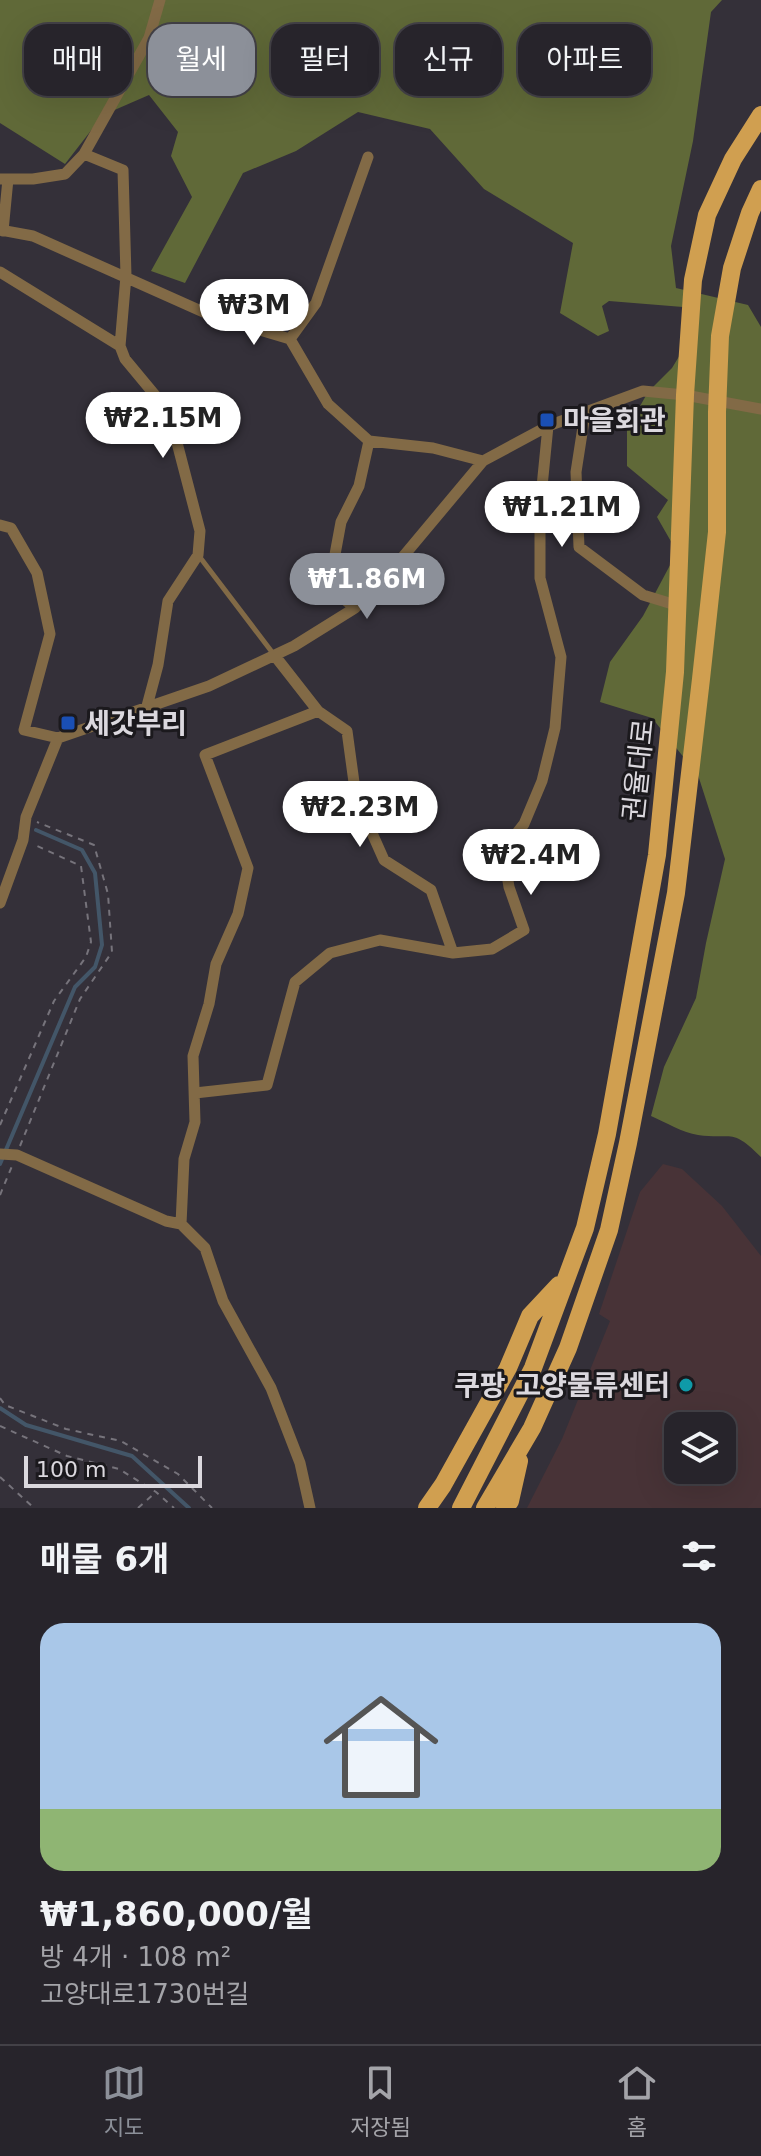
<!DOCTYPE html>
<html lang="ko">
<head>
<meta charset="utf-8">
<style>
	body { margin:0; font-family:"DejaVu Sans","Noto Sans KR",sans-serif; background:#333037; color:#f1f3f6; height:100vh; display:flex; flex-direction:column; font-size:30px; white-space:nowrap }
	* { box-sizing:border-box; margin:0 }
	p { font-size:26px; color:#a4a4a9 }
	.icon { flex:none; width:44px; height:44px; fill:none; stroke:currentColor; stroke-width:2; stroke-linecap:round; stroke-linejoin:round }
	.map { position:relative; height:1508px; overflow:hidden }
	.sheet { display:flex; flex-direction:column; background:#27242b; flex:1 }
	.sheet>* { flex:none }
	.hud { position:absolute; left:24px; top:24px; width:714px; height:72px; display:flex; gap:16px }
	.controls { position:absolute; left:664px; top:1412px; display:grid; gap:16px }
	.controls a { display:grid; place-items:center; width:72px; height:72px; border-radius:16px; background:#27242b; box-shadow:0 8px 32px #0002,0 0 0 2px #434147; font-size:40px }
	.scale { position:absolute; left:24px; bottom:20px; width:178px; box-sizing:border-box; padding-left:8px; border:4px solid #dbd8de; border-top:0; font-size:22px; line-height:28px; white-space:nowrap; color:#dbd8de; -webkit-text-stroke:6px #1b191d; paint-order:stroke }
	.price { position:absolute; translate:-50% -68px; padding:0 18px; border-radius:28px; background:#fff; color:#222; font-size:26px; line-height:52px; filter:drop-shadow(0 2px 4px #0008) }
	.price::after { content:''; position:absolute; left:50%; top:48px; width:24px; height:18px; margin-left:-12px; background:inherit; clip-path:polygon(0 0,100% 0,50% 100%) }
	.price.on { background:#8c9099; color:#fff }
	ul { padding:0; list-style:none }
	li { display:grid; align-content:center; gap:16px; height:424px; padding:0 40px }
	li span { display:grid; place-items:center; height:248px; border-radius:24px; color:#555 }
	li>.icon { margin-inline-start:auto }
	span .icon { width:144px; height:144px; fill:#fffc; stroke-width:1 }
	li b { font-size:34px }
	h2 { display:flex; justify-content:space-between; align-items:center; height:96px; padding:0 40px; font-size:34px }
	.pill { padding:0 28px; border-radius:24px; background:#27242b; box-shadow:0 8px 32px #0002,0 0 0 2px #434147; font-size:28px; line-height:72px }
	.pill.on { background:#8c9099; color:#fff }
	.menu { display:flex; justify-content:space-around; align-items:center; height:112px; border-top:2px solid #434147; background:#27242b; font-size:22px; color:#a4a4a9 }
	.menu a { display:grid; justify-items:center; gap:4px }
	.menu .on { color:#8c9099 }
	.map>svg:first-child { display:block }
</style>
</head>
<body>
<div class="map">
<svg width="761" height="1508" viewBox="0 0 761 1508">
	<rect width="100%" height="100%" fill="#343039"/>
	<!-- industrial -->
	<path fill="#483337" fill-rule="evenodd" d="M663,1164L682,1169L722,1206L761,1256V1508H527L562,1439L610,1321L599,1314L640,1192ZM678,1426H722V1470H678Z"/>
	<!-- forest -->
	<path fill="#606938" d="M0,0H722L711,12L693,141L671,246L676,288L748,305L761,327V1157C731,1127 733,1140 698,1135C683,1133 665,1122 651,1116L664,1067L696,998L706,943L725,859L698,775L652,718L600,702L610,662L643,616L677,552L657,517L668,500L627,466V429L648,392L672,368L692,335L683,307L609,301L602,306L609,331L598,336L560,313L573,243L484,189L430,129L358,112L296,151L243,173L185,283L151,271L192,197L171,156L178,132L149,95L103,115L65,164L0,123Z"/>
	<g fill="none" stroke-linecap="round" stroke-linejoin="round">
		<!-- stream -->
		<path stroke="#435668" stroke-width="4" d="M0,1164L75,987L95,967L102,945L95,873L82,850L36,830
			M0,1408L26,1425L132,1456L189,1508"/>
		<!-- path -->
		<path stroke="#76737b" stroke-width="2" stroke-dasharray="6 6" stroke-linecap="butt" d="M0,1125L54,1001L86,957L91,942L81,866L33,844
			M20,1146L80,999L112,952L108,894L94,845L37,822
			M0,1195L12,1166
			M0,1398L5,1405L66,1429L121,1441L178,1474L212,1508
			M0,1426L67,1456L119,1469L156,1492L174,1508
			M0,1477L34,1508
			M138,1508L155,1493"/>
		<!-- lane -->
		<path stroke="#826a46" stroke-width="5" d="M199,556L275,656"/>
		<!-- street -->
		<path stroke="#826a46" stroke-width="11" d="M84,154L123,170L126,276L120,346
			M0,179H33L65,174L84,154L149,38L160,0
			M0,230L33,236L210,315L290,339L328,404L369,441L433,448L483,461
			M3,231L8,179
			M0,272L120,346L125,359L169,412L200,531L198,555L168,601L158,665L147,706
			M290,339L316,303L368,157
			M585,414L576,472L579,547L643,595L679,606
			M0,525L11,528L37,573L50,634L24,730L58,738
			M355,608L329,587L341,522L359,486L369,441
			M318,711L347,731L356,797L384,860L431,890L453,953
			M0,903L23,840L26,817L58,738L209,686L294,646L355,608L376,589L483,461L548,426L643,391L685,395L761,409
			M195,1093L267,1085L295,982L330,953L380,940L453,953L492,949L524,930L509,887L503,851L524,824L542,781L555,728L561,657L540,578V507L548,426
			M0,1154L17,1155L166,1221L181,1224L205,1248L223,1301L271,1388L300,1463L310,1508
			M181,1224L184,1159L195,1122L193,1056L209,1004L216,964L238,914L248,868L205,755L318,711L275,656"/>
		<!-- primary -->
		<path stroke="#d09f50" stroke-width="18" d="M427,1508L443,1485L508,1368L530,1316L559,1285
			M461,1508L533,1368L585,1228L607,1134L657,855L675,672L685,395L693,280L707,215L733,159L761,115
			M485,1508L532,1428L568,1348L609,1230L628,1143L676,893L701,679L717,532V412L720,336L732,268L750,213L761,189
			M505,1508L510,1501L519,1461"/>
	</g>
	<!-- markers -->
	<g fill="#1a4fb4" stroke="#1b191d" stroke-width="3">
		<rect x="539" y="412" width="16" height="16" rx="4"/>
		<rect x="60" y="715" width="16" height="16" rx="4"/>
	</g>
	<circle fill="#0f9aa8" stroke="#1b191d" stroke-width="3" cx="686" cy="1385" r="8"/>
	<g text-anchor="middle" stroke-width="6" stroke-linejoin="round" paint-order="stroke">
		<!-- poi labels -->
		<g font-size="28" font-weight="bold" fill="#dbd8de" stroke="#1b191d" text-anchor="start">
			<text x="563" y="430">마을회관</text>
			<text x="84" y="733">세갓부리</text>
			<text x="670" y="1395" text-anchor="end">쿠팡 고양물류센터</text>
		</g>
		<!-- street labels -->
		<g font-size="28" fill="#dbd8de" stroke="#1b191d">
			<text transform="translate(638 770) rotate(-84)" y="10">권율대로</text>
		</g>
	</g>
</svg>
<div class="controls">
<a><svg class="icon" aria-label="layers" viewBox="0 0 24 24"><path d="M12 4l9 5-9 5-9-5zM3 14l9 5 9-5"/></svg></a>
</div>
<div class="scale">100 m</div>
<b class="price" style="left:254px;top:347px">₩3M</b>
<b class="price" style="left:163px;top:460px">₩2.15M</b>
<b class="price" style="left:562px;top:549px">₩1.21M</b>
<b class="price on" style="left:367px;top:621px">₩1.86M</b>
<b class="price" style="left:360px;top:849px">₩2.23M</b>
<b class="price" style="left:531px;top:897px">₩2.4M</b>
<div class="hud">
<a class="pill">매매</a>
<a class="pill on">월세</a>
<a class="pill">필터</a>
<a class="pill">신규</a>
<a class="pill">아파트</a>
</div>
</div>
<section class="sheet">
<h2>매물 6개<svg class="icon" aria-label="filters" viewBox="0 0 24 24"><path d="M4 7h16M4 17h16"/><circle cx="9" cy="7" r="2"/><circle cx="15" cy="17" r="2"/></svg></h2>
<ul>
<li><span style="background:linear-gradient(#a9c7e8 75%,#8fb573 0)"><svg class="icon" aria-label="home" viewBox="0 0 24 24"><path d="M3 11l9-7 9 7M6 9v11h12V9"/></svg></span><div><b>₩1,860,000/월</b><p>방 4개 · 108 m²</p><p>고양대로1730번길</p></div></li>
</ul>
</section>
<nav class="menu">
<a class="on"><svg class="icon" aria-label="map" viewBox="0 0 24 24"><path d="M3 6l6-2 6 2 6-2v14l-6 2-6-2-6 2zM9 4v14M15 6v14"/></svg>지도</a>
<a><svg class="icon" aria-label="saved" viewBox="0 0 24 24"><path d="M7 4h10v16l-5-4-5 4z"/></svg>저장됨</a>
<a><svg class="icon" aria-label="home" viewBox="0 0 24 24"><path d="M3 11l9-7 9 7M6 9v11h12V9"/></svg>홈</a>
</nav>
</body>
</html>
